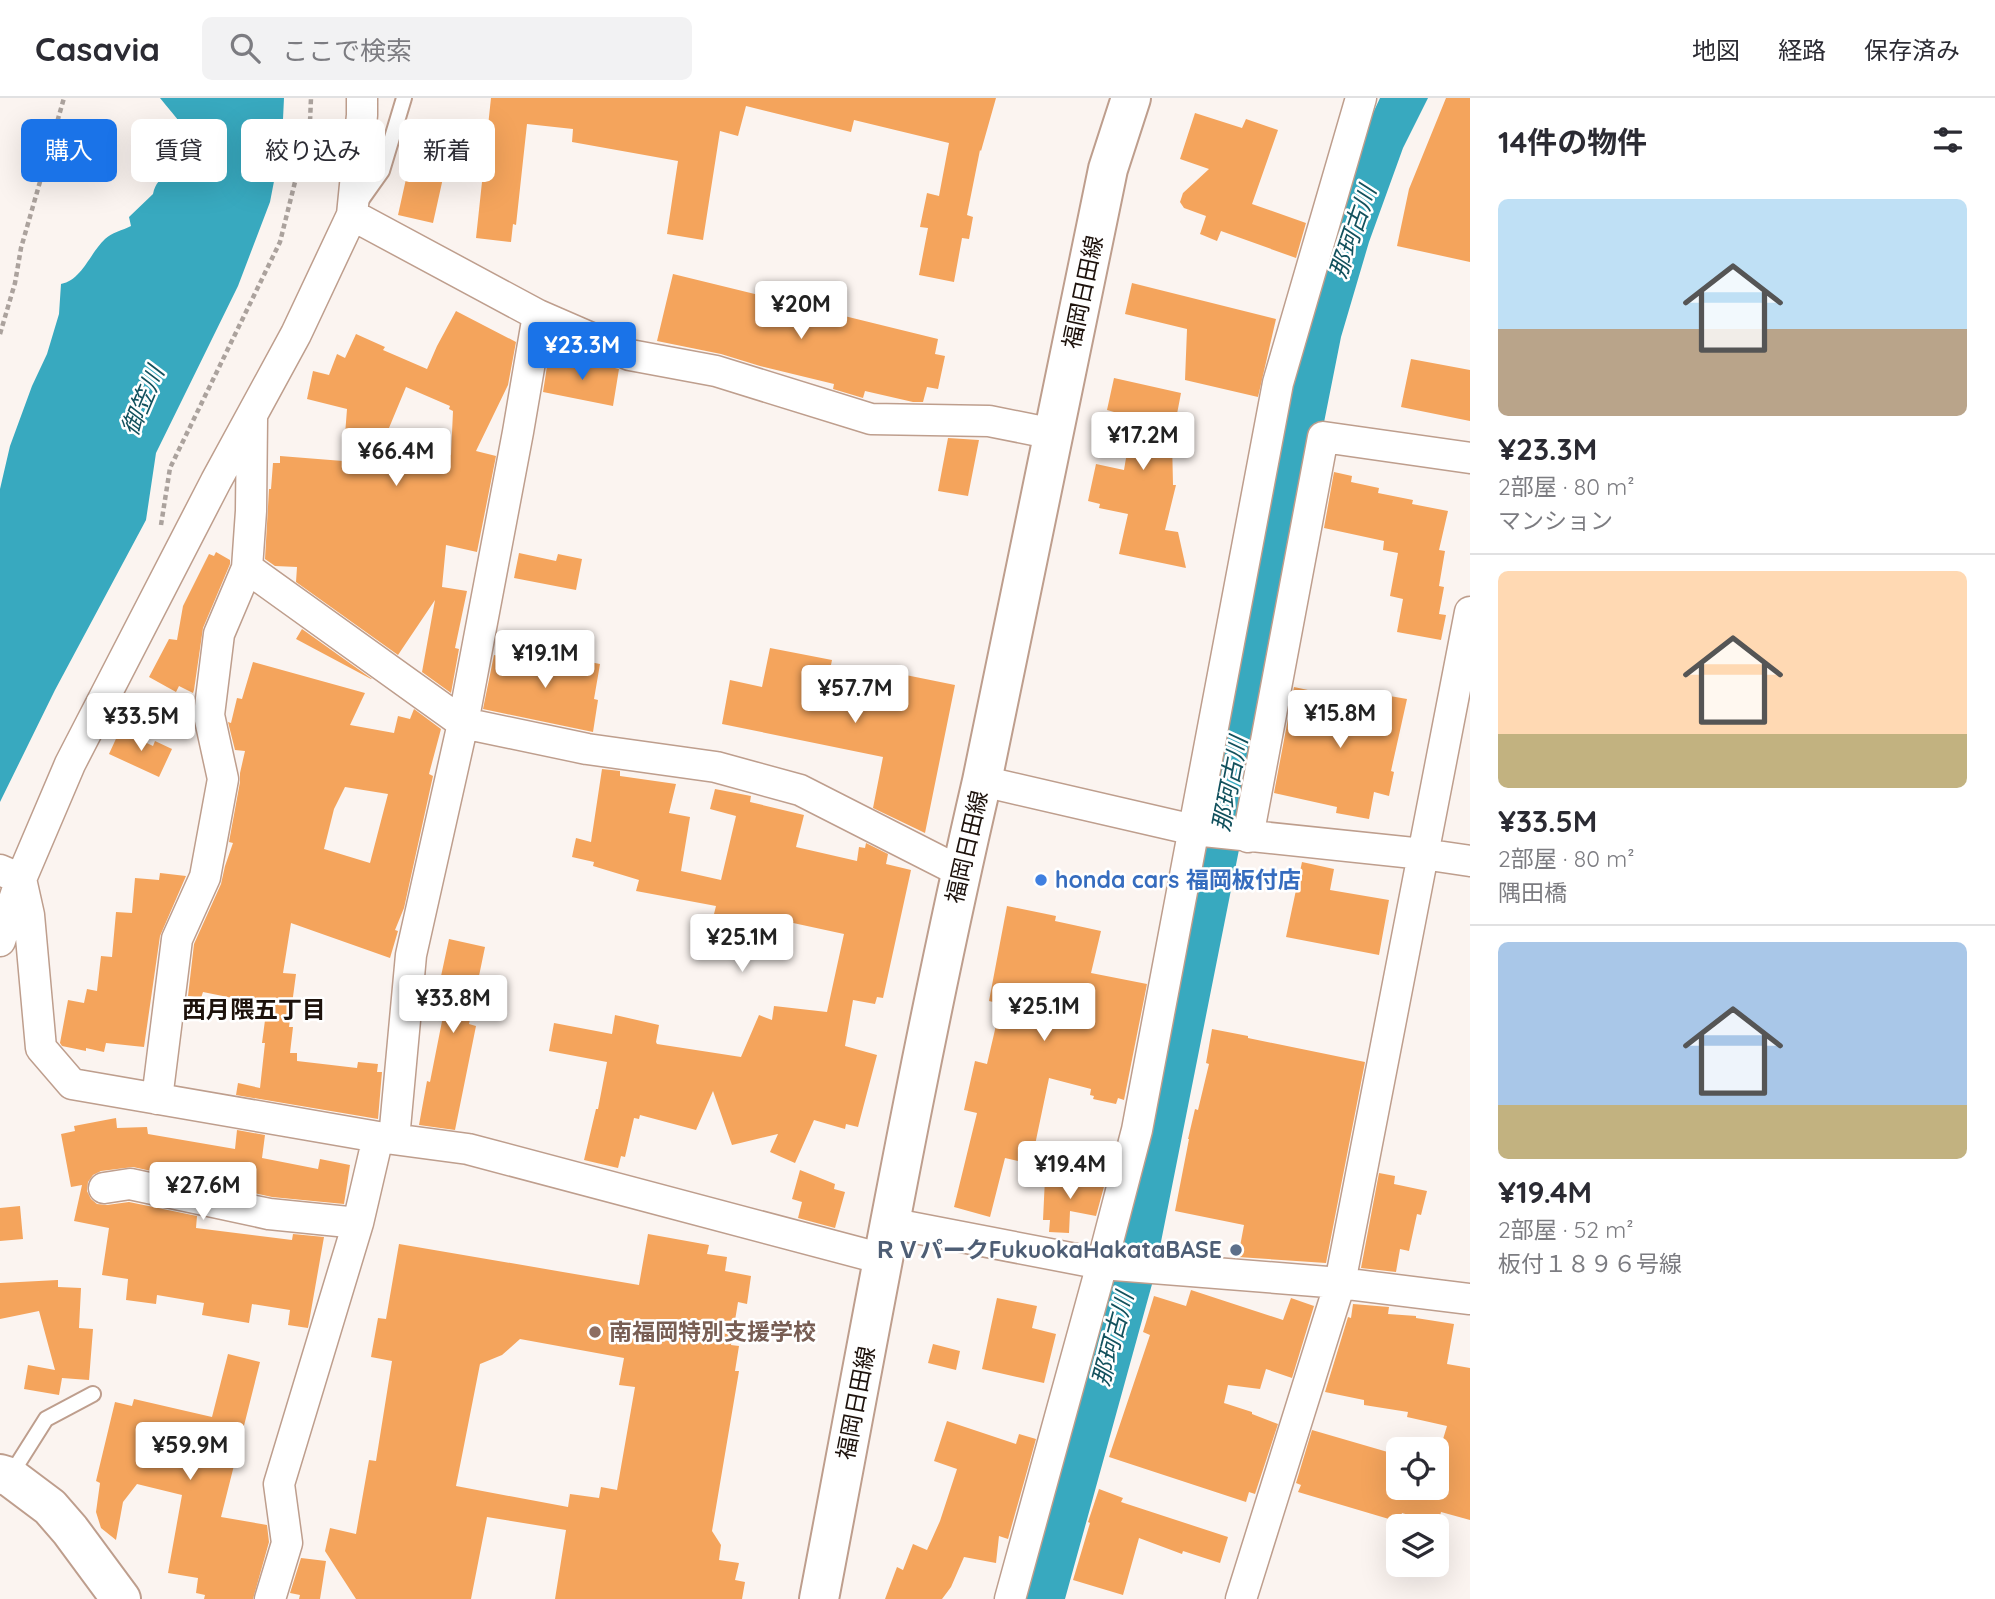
<!DOCTYPE html>
<html lang="ja">
<head>
<meta charset="utf-8">
<style>
	body { margin:0; font-family:Quicksand,"Noto Sans JP",sans-serif; background:#f2f2f3; color:#2b2b33; height:100vh; display:flex; flex-direction:column; font-size:26px; white-space:nowrap }
	* { box-sizing:border-box; margin:0 }
	p { font-size:23px; color:#7c7c81 }
	.icon { flex:none; width:38px; height:38px; fill:none; stroke:currentColor; stroke-width:2; stroke-linecap:round; stroke-linejoin:round }
	.map { position:relative; flex:1; overflow:hidden }
	.side { display:flex; flex-direction:column; background:#fff; width:525px }
	.side>* { flex:none }
	.hud { position:absolute; left:21px; top:21px; width:665px; height:63px; display:flex; gap:14px }
	.fabs { position:absolute; left:1386px; top:1339px; display:grid; gap:14px }
	.fabs a { display:grid; place-items:center; width:63px; height:63px; border-radius:10px; background:#fff; box-shadow:0 7px 28px #0002; font-size:35px }
	.price { position:absolute; translate:-50% -60px; padding:0 16px; border-radius:7px; background:#fff; color:#222; font-size:23px; line-height:46px; filter:drop-shadow(0 2px 4px #0008) }
	.price::after { content:''; position:absolute; left:50%; top:42px; width:21px; height:16px; margin-left:-10px; background:inherit; clip-path:polygon(0 0,100% 0,50% 100%) }
	.price.selected { background:#1a73e8; color:#fff }
	ul { padding:0; list-style:none }
	li { display:grid; align-content:center; gap:14px; height:371px; padding:0 28px }
	li+li { border-top:2px solid #e1e1e2 }
	li span { display:grid; place-items:center; height:217px; border-radius:10px; color:#555 }
	li>.icon { margin-inline-start:auto }
	span .icon { width:126px; height:126px; fill:#fffc; stroke-width:1 }
	li b { font-size:30px }
	h2 { display:flex; justify-content:space-between; align-items:center; height:84px; padding:0 28px; font-size:30px }
	.tag { padding:0 24px; border-radius:10px; background:#fff; box-shadow:0 7px 28px #0002; font-size:24px; line-height:63px }
	.tag.selected { background:#1a73e8; color:#fff }
	header { display:flex; align-items:center; gap:42px; box-sizing:border-box; height:98px; padding:0 35px; background:#fff; border-bottom:2px solid #e1e1e2 }
	header strong { font-size:33px }
	nav { display:flex; gap:38px; margin-inline-start:auto; font-size:24px }
	.search { width:490px; height:63px; background:#f2f2f3; display:flex; align-items:center; gap:18px; box-sizing:border-box; padding:0 24px; border-radius:10px; color:#7c7c81; font-size:26px }
	main { display:flex; flex:1; min-height:0 }
	.map>svg:first-child { display:block }
</style>
</head>
<body>
<header>
<strong>Casavia</strong>
<div class="search"><svg class="icon" aria-label="search" viewBox="0 0 24 24"><circle cx="10" cy="10" r="6"/><path d="M15 15l6 6"/></svg>ここで検索</div>
<nav><a>地図</a><a>経路</a><a>保存済み</a></nav>
</header>
<main>
<div class="map">
<svg width="1470" height="1501" viewBox="0 0 1470 1501">
	<rect width="100%" height="100%" fill="#fbf4f0"/>
	<!-- water -->
	<path fill="#38a9bf" d="M160,0H284L282,42L270,104L238,188L156,355L146,422L55,592L0,704V391L10,348L32,288L47,256L59,216L61,186C82,182 90,155 105,141C111,135 123,132 131,128L129,119L153,96C155,85 161,81 168,74C202,41 184,30 160,0Z
		M1380,0H1428L1403,50L1369,144L1341,239L1154,1179L1065,1501H1021L1302,232L1367,28Z"/>
	<!-- building -->
	<path fill="#f4a45c" fill-rule="evenodd" d="M491,0H996L981,53L980,52L967,117L973,119L969,141L962,140L954,184L919,177L928,130L920,129L927,95L939,98L949,45L854,22L851,34L746,8L738,38L720,33L703,142L667,136L678,63L572,44L573,31L527,26L516,127L513,126L511,144L476,140Z
		M1446,0H1470V164L1397,148L1409,91Z
		M1195,15L1242,30L1246,21L1278,32L1252,106L1306,125L1296,160L1221,133L1217,143L1200,136L1206,118L1184,110L1180,104L1183,95L1209,71L1180,61Z
		M414,45L449,53L433,125L398,117Z
		M673,176L938,241L935,256L945,258L938,291L927,289L923,304H913L865,293L863,300L833,291L834,286L760,268L721,256L657,243Z
		M1132,185L1276,221L1258,299L1185,282L1187,231L1125,216Z
		M456,213L516,244L508,287L476,353L496,358L477,454L446,447L442,489L467,493L455,550L459,551L451,595L422,574L435,502L398,557L296,484L297,469L275,468L265,461L269,391H271L273,365H280V358L343,363L347,311L307,301L313,273L329,277L337,256L345,260L356,236L385,249L383,252L427,271L437,248ZM406,289L450,308L449,311L453,313L451,357L379,354Z
		M1411,261L1470,272V323L1401,309Z
		M548,262L589,270L590,264L619,271L613,308L543,294Z
		M1114,280L1181,295L1172,342L1173,387H1176L1165,432L1178,434L1186,470L1119,456L1128,416L1099,410L1100,406L1088,403L1096,366L1124,372L1131,330L1111,326L1114,314L1107,312Z
		M948,340L979,342L968,398L938,393Z
		M1334,374L1352,378L1351,384L1379,390L1378,395L1413,402L1412,406L1448,413L1439,452L1445,453L1439,488L1444,489L1439,516L1446,517L1441,542L1397,534L1403,501L1390,498L1398,455L1383,452L1384,443L1324,430Z
		M216,454L230,462V466L203,530L194,592L193,595L179,588L176,594L149,579L169,541L177,542L183,508L209,456L214,458Z
		M519,455L556,463L558,456L582,461L576,492L514,480Z
		M302,531L372,581H371L296,541Z
		M770,550L832,562L824,601L873,611L881,572L955,587L925,735L873,710L883,659L722,626L730,582L762,589Z
		M540,554L600,566L594,601L598,602L593,634L483,611L494,557L538,565Z
		M253,564L365,595L350,627L394,635L398,618L410,621L414,611L441,631L429,676L433,678L404,810L395,832L398,833L390,860L291,825L283,875L296,876L289,929H293L290,955H297V963L357,970L358,964L378,966L377,974H382L378,1021L236,997L238,985L260,990L265,945H262L267,907L203,894L201,900L188,898L194,846L221,786L225,768L233,745L229,744L240,684V675L245,653L235,652L228,624L231,625L237,600L242,601ZM345,689L388,696L370,765L324,751L334,711Z
		M1294,589L1359,603L1361,593L1407,601L1391,673L1394,674L1389,698L1374,694L1369,721L1336,715L1337,709L1274,695Z
		M120,632L153,648L155,643L172,651L159,679L109,656Z
		M602,671L620,673V678L676,686L669,715L690,719L681,773L721,782L736,718L710,711L715,691L751,698L750,704L804,717L796,749L857,763L859,749L865,750L866,745L888,756L886,766L911,772L883,900L877,899L875,906L853,902L845,948L877,957L858,1029L846,1026L845,1031L814,1022L795,1065L770,1054L778,1036L732,1047L713,993L696,1032L640,1017L639,1021L634,1020L625,1059L621,1058L618,1070L584,1062L596,1011H598L607,964L549,953L554,925L612,936L615,917L659,927L656,944L657,946L741,959L759,917L772,922L774,908L827,914L844,836L751,816L746,840L710,832L716,808L636,793L639,782L593,768L594,764L572,759L576,740L591,744Z
		M1302,764L1334,771L1330,792L1389,802L1379,857L1286,839Z
		M160,775L186,778L160,838L144,949L106,945L104,954L86,950V953L62,948L60,945L68,902L84,905L87,891L97,893L101,858L112,859L116,814L132,815L135,780L159,782Z
		M1007,808L1056,818L1055,823L1101,833L1091,875L1147,886L1124,1002L1118,1000L1116,1006L1093,1001L1094,998L1090,997L1091,991L1049,980L1031,1066L1005,1060L990,1119L954,1109L977,1015L964,1012L975,963L987,966L1001,906L989,903Z
		M449,841L485,849L469,926L476,928L455,1032L419,1027L427,983L430,984L445,908L435,906Z
		M1212,931L1248,938V940L1365,964L1326,1165L1238,1159L1244,1127L1175,1113L1189,1041H1188L1195,1011L1198,1012L1209,966L1206,965Z
		M116,1020L117,1030L147,1029L148,1036L235,1051L237,1032L265,1037L262,1060L318,1071L320,1061L350,1067L344,1106L272,1099L133,1069L101,1073L93,1077L88,1084L87,1093L91,1101L97,1106L107,1107L129,1104L197,1118L196,1130L292,1142L293,1136L324,1139L308,1230L288,1227L290,1212L252,1206L249,1225L202,1217L204,1205L157,1197L156,1206L126,1202L128,1181L102,1177L109,1130L74,1123L82,1087L71,1089L61,1036L75,1033L74,1028Z
		M800,1072L835,1086L834,1091L845,1094L835,1130L798,1120L802,1104L792,1101Z
		M1379,1075L1395,1078L1394,1086L1427,1093L1421,1117L1417,1116L1409,1153L1400,1151L1396,1174L1361,1170Z
		M1045,1080L1105,1085L1096,1118L1070,1113L1069,1135L1049,1134L1050,1122H1043Z
		M20,1108L23,1141L0,1143V1110Z
		M648,1136L709,1147L707,1156L727,1159L725,1173L751,1178L747,1206L738,1204L731,1247L739,1248L735,1273H739L712,1433L721,1447L719,1462L739,1465L735,1482L745,1484L742,1501H555L566,1432L487,1419L471,1501H356L325,1453L330,1430L356,1436L369,1362L376,1363L392,1263L371,1259L378,1220L386,1221L399,1146L639,1187ZM520,1241L624,1260L619,1287L635,1289L617,1392L601,1389L599,1400L570,1396L568,1409L456,1388L480,1266L502,1257Z
		M58,1182V1189L81,1190L79,1230L93,1231L89,1282L62,1280L59,1297L24,1291L28,1267L55,1272L39,1213L0,1221V1185Z
		M1191,1192L1283,1222L1291,1200L1314,1208L1292,1280L1266,1271L1260,1291L1228,1287L1224,1305L1252,1314V1316L1278,1326L1255,1396L1249,1394L1246,1404L1109,1359L1150,1237L1143,1234L1154,1198L1186,1208Z
		M997,1200L1037,1208L1032,1230L1056,1236L1044,1285L982,1271Z
		M1353,1206L1389,1209L1388,1216L1416,1218V1220L1454,1226L1447,1266L1470,1270V1422L1441,1414L1438,1426L1402,1415L1399,1424L1298,1394L1301,1387L1296,1385L1312,1332L1398,1357V1390H1437V1361L1447,1328L1407,1319L1408,1314L1364,1307V1302L1325,1294L1348,1219L1351,1220Z
		M933,1246L960,1253L956,1272L928,1265Z
		M228,1256L260,1264L221,1419L267,1427L269,1444L253,1501H204L205,1497L196,1495L198,1480L168,1475L182,1397L137,1386L123,1404L116,1442L101,1430L96,1414L100,1385L96,1383L115,1304L132,1308L134,1301L212,1319Z
		M947,1323L1016,1346L1019,1336L1036,1341L1008,1441L999,1438L996,1465L964,1459L951,1489L942,1501H885L897,1469L903,1472L913,1446L927,1452L940,1423L957,1371L934,1363Z
		M1099,1391L1123,1400L1121,1404L1228,1439L1220,1465L1183,1453L1182,1456L1139,1440L1123,1497L1073,1482L1090,1425L1088,1424Z
		M301,1460L326,1463L320,1501H299L300,1497L290,1495Z"/>
	<g fill="none" stroke-linecap="round" stroke-linejoin="round">
		<defs>
			<path id="lane" d="M360,104L382,73L404,0
				M10,1378L46,1321L93,1296"/>
			<path id="street" d="M352,117L538,217L518,334L463,625L411,857L394,1041
				M538,217L630,257L716,273L871,321L989,323L1054,336
				M247,470L463,625L587,651L716,669L800,692L961,774
				M982,683L1194,732L1423,756L1470,763
				M1248,739L1323,339L1470,360
				M0,772L21,781L29,817L41,950L72,986L378,1039L468,1051L883,1161
				M0,843L21,781L70,666L216,383L296,236L352,117L362,17V0
				M157,1001L177,841L205,779L223,681L209,617L219,536L247,470L251,413L252,321
				M104,1090L130,1086L269,1116L358,1125
				M889,1125L1102,1166L1340,1185L1470,1201
				M270,1501L287,1445L279,1386L358,1125L378,1039
				M1010,1501L1102,1166L1137,1032L1278,285L1361,0
				M1241,1501L1340,1185L1470,514"/>
			<path id="secondary" d="M0,1376L10,1379L50,1409L70,1432L121,1501
				M819,1501C871,1228 919,954 982,683L1108,71L1131,0"/>
		</defs>
		<!-- lane casing -->
		<use href="#lane" stroke="#be9e8d" stroke-width="18"/>
		<!-- street casing -->
		<use href="#street" stroke="#be9e8d" stroke-width="33"/>
		<!-- secondary casing -->
		<use href="#secondary" stroke="#be9e8d" stroke-width="42"/>
		<!-- path -->
		<path stroke="#aba29d" stroke-width="4.5" stroke-dasharray="5 3.5" stroke-linecap="butt" d="M0,236L15,185L21,150L64,0
			M161,427L170,370L280,144L310,24L311,0"/>
		<!-- lane -->
		<use href="#lane" stroke="#fff" stroke-width="14"/>
		<!-- street -->
		<use href="#street" stroke="#fff" stroke-width="30"/>
		<!-- secondary -->
		<use href="#secondary" stroke="#fff" stroke-width="38"/>
	</g>
	<!-- markers -->
	<circle fill="#3f7fe0" stroke="#fff" stroke-width="2.5" cx="1041" cy="782" r="7"/>
	<circle fill="#5c6f8a" stroke="#fff" stroke-width="2.5" cx="1236" cy="1152" r="7"/>
	<circle fill="#8d6e63" stroke="#fff" stroke-width="2.5" cx="595" cy="1234" r="7"/>
	<g text-anchor="middle" stroke-width="5" stroke-linejoin="round" paint-order="stroke">
		<!-- street labels -->
		<g font-size="23" fill="#1d120c" stroke="#fff">
			<text transform="translate(1083 194) rotate(-78)" y="8">福岡日田線</text>
			<text transform="translate(967 749) rotate(-77)" y="8">福岡日田線</text>
			<text transform="translate(856 1305) rotate(-79)" y="8">福岡日田線</text>
		</g>
		<!-- shop labels -->
		<g font-size="23" font-weight="bold" fill="#366cbe" stroke="#fff" text-anchor="start">
			<text x="1055" y="790">honda cars 福岡板付店</text>
		</g>
		<!-- service labels -->
		<g font-size="23" font-weight="bold" fill="#4e5e75" stroke="#fff" text-anchor="end">
			<text x="1222" y="1160">ＲＶパークFukuokaHakataBASE</text>
		</g>
		<!-- education labels -->
		<g font-size="23" font-weight="bold" fill="#785e54" stroke="#fff" text-anchor="start">
			<text x="609" y="1242">南福岡特別支援学校</text>
		</g>
		<!-- water labels -->
		<g font-size="24" font-style="italic" fill="#12515d" stroke="#fff">
			<text transform="translate(1353 134) rotate(-71)" y="8">那珂古川</text>
			<text transform="translate(143 303) rotate(-67)" y="8">御笠川</text>
			<text transform="translate(1230 686) rotate(-79)" y="8">那珂古川</text>
			<text transform="translate(1113 1241) rotate(-75)" y="8">那珂古川</text>
		</g>
		<!-- neighbourhood labels -->
		<g font-size="24" font-weight="bold" fill="#1d120c" stroke="#fff">
			<text x="254" y="920">西月隈五丁目</text>
		</g>
	</g>
</svg>
<div class="fabs">
<a><svg class="icon" aria-label="locate" viewBox="0 0 24 24"><circle cx="12" cy="12" r="6"/><path d="M12 2v4M12 18v4M2 12h4M18 12h4"/></svg></a>
<a><svg class="icon" aria-label="layers" viewBox="0 0 24 24"><path d="M12 4l9 5-9 5-9-5zM3 14l9 5 9-5"/></svg></a>
</div>
<b class="price" style="left:801px;top:243px">¥20M</b>
<b class="price selected" style="left:582px;top:284px">¥23.3M</b>
<b class="price" style="left:1143px;top:374px">¥17.2M</b>
<b class="price" style="left:396px;top:390px">¥66.4M</b>
<b class="price" style="left:545px;top:592px">¥19.1M</b>
<b class="price" style="left:855px;top:627px">¥57.7M</b>
<b class="price" style="left:1340px;top:652px">¥15.8M</b>
<b class="price" style="left:141px;top:655px">¥33.5M</b>
<b class="price" style="left:742px;top:876px">¥25.1M</b>
<b class="price" style="left:453px;top:937px">¥33.8M</b>
<b class="price" style="left:1044px;top:945px">¥25.1M</b>
<b class="price" style="left:1070px;top:1103px">¥19.4M</b>
<b class="price" style="left:203px;top:1124px">¥27.6M</b>
<b class="price" style="left:190px;top:1384px">¥59.9M</b>
<div class="hud">
<a class="tag selected">購入</a>
<a class="tag">賃貸</a>
<a class="tag">絞り込み</a>
<a class="tag">新着</a>
</div>
</div>
<section class="side">
<h2>14件の物件<svg class="icon" aria-label="filters" viewBox="0 0 24 24"><path d="M4 7h16M4 17h16"/><circle cx="9" cy="7" r="2"/><circle cx="15" cy="17" r="2"/></svg></h2>
<ul>
<li><span style="background:linear-gradient(#bfe0f5 60%,#b9a48a 0)"><svg class="icon" aria-label="home" viewBox="0 0 24 24"><path d="M3 11l9-7 9 7M6 9v11h12V9"/></svg></span><div><b>¥23.3M</b><p>2部屋 · 80 m²</p><p>マンション</p></div></li>
<li><span style="background:linear-gradient(#ffd9b3 75%,#c2b280 0)"><svg class="icon" aria-label="home" viewBox="0 0 24 24"><path d="M3 11l9-7 9 7M6 9v11h12V9"/></svg></span><div><b>¥33.5M</b><p>2部屋 · 80 m²</p><p>隅田橋</p></div></li>
<li><span style="background:linear-gradient(#a9c7e8 75%,#c2b280 0)"><svg class="icon" aria-label="home" viewBox="0 0 24 24"><path d="M3 11l9-7 9 7M6 9v11h12V9"/></svg></span><div><b>¥19.4M</b><p>2部屋 · 52 m²</p><p>板付１８９６号線</p></div></li>
</ul>
</section>
</main>
</body>
</html>
